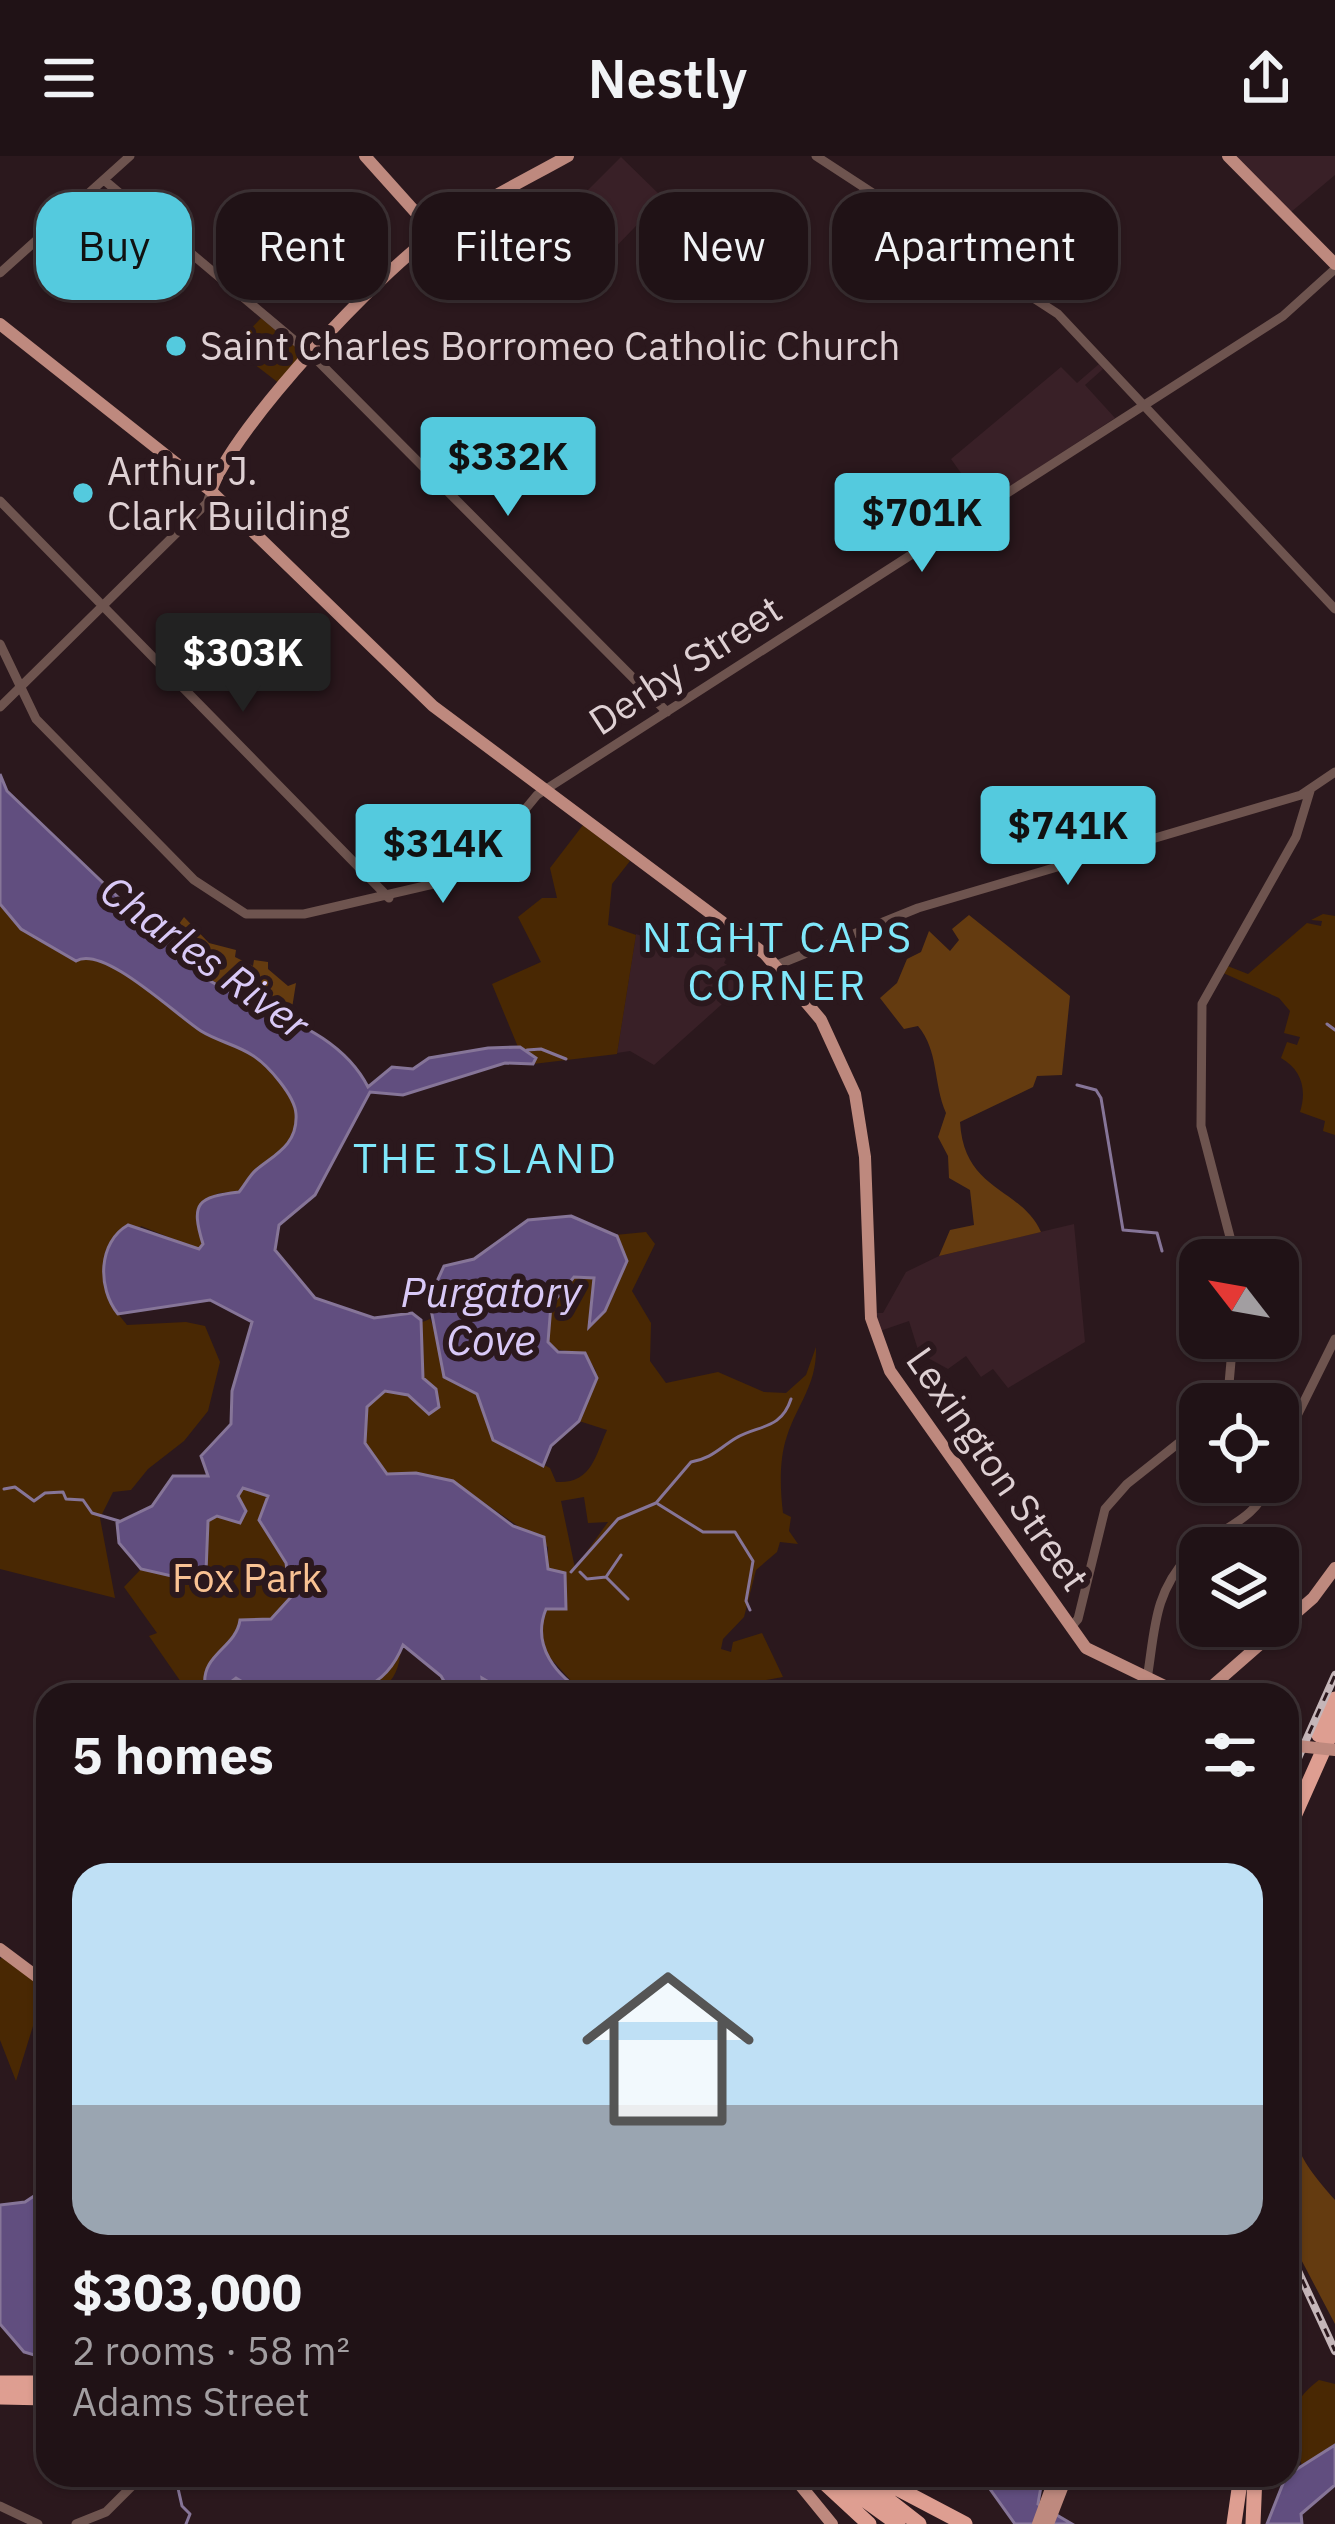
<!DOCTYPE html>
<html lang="en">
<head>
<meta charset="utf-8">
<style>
	body { margin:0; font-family:"IBM Plex Sans",sans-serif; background:#2d2023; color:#f1f3f6; height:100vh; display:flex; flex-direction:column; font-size:45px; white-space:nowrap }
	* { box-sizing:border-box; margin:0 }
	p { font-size:39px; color:#a29ea1 }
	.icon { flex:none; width:66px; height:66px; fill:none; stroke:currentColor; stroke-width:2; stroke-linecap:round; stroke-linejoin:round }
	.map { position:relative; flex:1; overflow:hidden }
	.sheet { position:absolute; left:36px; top:1527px; width:1263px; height:804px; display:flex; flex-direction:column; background:#201216; border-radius:36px; box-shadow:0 3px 9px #0004,0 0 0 3px #3d3235 }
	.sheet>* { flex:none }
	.top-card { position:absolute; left:36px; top:36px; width:1263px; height:108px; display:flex; gap:24px }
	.needle { width:78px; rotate:301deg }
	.fabs { position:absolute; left:1179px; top:1083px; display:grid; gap:24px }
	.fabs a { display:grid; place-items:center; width:120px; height:120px; border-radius:24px; background:#201216; box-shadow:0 3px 9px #0004,0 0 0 3px #3d3235; font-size:60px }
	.price { position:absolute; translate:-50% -102px; padding:0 27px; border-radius:12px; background:#54cade; color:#111; font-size:39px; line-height:78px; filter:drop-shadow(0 3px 6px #0008) }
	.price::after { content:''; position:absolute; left:50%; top:72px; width:36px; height:27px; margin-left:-18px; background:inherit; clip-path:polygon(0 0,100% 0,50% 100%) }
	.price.current { background:#222; color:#fff }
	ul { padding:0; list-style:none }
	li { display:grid; align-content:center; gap:24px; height:636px; padding:0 36px }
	li span { display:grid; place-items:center; height:372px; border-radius:36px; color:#555 }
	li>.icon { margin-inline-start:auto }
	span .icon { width:216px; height:216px; fill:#fffc; stroke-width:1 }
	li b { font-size:51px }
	h2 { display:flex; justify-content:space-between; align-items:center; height:144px; padding:0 36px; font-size:51px }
	.tag { padding:0 42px; border-radius:36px; background:#201216; box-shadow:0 3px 9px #0004,0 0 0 3px #3d3235; font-size:42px; line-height:108px }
	.tag.current { background:#54cade; color:#111 }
	header { display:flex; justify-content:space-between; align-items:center; height:156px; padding:0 36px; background:#201216; font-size:54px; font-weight:600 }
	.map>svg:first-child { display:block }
</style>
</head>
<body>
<header><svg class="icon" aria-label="menu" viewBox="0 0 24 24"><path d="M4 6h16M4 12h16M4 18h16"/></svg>Nestly<svg class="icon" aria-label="share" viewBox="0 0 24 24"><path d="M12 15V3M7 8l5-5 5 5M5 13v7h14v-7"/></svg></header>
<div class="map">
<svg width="1335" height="2368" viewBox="0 0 1335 2368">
	<rect width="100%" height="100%" fill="#2b181d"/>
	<!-- built -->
	<path fill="#392027" d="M1236,0H1335V19L1291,56Z
		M621,1L663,42L606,101L563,59Z
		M1099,208L1103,213L1085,229L1115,262L983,348L951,303L1061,211L1077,227Z
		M704,760L714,768L703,783L726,803L724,807L750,823L654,909L630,895L617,897L636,778L680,792Z
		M1074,1068L1085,1186L1008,1232L993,1213L981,1221L966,1200L948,1213L919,1197L909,1165L880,1175L876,1157H883L906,1116L939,1100Z"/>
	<!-- green -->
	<path fill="#492803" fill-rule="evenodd" d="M261,162L305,198L280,228L233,192Z
		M583,669L630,705L612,728L608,769L636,779L617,898L533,908L534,900L518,891L492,828L541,806L518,761L542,742H557L550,712Z
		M0,748L75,805C103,788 175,858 201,875C217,885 236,889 252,899C268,909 294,940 296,957C299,994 258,1013 239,1036L219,1037L201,1046L196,1062L204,1088L198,1093L141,1070L106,1111L110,1148L127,1169L186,1166L205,1170L220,1206L208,1255L184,1285L148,1313L131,1334L113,1336L100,1362L115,1442L0,1413Z
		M1323,758L1335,760V979L1323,975L1325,965L1300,956C1307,934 1302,914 1281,902L1287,886L1297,889L1300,881L1284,877L1290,855L1279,842L1221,816L1225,809L1248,818L1307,767L1321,770L1322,765L1311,764Z
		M646,1076L655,1088L632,1135L651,1167L650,1205L666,1227L718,1216L764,1236L786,1237L806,1219L816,1191C817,1229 798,1247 787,1280C779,1303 780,1333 783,1357L791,1361L789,1375L798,1388L780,1386L777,1396L756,1414L744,1461L723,1483L721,1493L731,1496L733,1486L762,1477L783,1521L727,1531L725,1539H584L532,1482L541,1457L566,1425L565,1417L548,1413V1391L453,1325L387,1318L365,1287L367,1251L385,1235L408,1239L426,1256L439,1248L436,1233L423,1222L420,1167L430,1163C448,1202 429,1218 477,1238L493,1284L550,1312L556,1326C592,1328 595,1300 607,1274L579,1265L596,1215L585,1197L553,1193C536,1166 555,1142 574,1121L589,1120L596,1128L591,1169L605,1155L627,1102L615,1079ZM584,1341L588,1367L608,1366L575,1412L561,1345Z
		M244,1331L269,1342L259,1364C274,1397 307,1420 281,1458L401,1491C398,1549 355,1539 307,1539L303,1533L276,1539L249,1532L262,1538L190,1539L149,1480L157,1477L124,1431L141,1413L204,1421L208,1365L217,1360L240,1366L246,1354L238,1337Z
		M5,1799L46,1828L16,1925L0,1884V1803Z
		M1319,2224L1335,2228V2289L1302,2309C1286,2272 1286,2249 1319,2224Z"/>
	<!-- forest -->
	<path fill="#643b10" d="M969,759L1070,840L1062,919L1037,920L1033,931L960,966C964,1036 1021,1031 1041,1076L939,1100L950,1074L974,1069L970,1034L949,1022L948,1000L938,981L946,957C933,927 939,895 918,870L904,873L880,842L897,827L907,803L921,796L929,775L950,795L959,784L952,773Z
		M184,761L209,787L236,794L235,801L253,810L254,804L268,806V813L288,830L296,827L290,865L200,818L178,784L169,782Z
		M1289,1948C1289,1990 1310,2016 1335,2044V2168L1294,2090L1287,2025Z"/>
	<!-- water -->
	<path fill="#614e7f" stroke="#867598" stroke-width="3" d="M0,618L7,635L165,786L172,780C188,792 191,813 207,823C261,857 337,870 368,931L392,911L413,913L429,902L488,892L520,891L536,902L533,908L505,907L403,939L370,936L315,1039L279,1069L275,1094L315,1142L374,1162L412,1157L421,1164L423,1222L436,1233L439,1251L429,1258L408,1239L385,1235L367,1251L365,1287L387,1318L416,1317L453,1325L513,1370L544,1381L548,1413L565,1417L566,1453H546C531,1490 556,1520 588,1539H511L482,1522L484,1539H452L441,1520L403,1489C384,1536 351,1539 305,1539L300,1529C277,1549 258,1536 236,1522L219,1535L205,1530C201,1498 236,1492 240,1464L271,1463L291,1441L286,1407L259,1364L268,1340L243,1332L238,1340L246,1355L240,1367L217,1360L208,1365L206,1416L198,1426L141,1413L119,1387L117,1367L152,1350L173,1320H208L201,1300L231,1268L232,1235L252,1166L210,1144L118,1158C97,1132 98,1086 128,1069L199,1093L203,1088C190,1046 198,1041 239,1036C244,1030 250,1019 256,1014C274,999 298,989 296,958C295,940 268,909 252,899C237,889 217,885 201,875C176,859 103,788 76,805L21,773L0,748Z
		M571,1060L617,1080L627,1105L605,1155L589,1171L594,1122L574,1121L551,1149L548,1186L558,1196L585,1197L597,1222L579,1265L551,1290L543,1310L493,1284L477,1238L444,1221L429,1143L444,1110L474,1103L528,1064Z
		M40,2036L48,2037V2203L24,2196L0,2168V2049L25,2046Z
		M1335,2289V2329L1301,2358L1302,2368H1267L1286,2320Z
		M980,2319H1043L1038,2348L1072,2368H1015Z"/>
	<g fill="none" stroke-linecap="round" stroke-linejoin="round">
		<!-- stream -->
		<path stroke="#867598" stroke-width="3" d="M1327,868L1335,874
			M527,894L541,893L566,903
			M1077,929L1096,934L1101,942L1123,1074L1157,1077L1162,1095
			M4,1333L15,1331L34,1345L45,1337L63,1336L66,1343L83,1344L92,1357L119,1365
			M658,1348L703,1376H735L753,1405L746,1445L750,1454
			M571,1416L618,1363L656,1347L691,1306C712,1302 718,1293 736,1282C758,1269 781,1274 791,1243
			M580,1416L587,1423L606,1421L628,1443
			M606,1421L621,1399
			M175,2319L182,2350L190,2358L186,2368"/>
		<!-- minor -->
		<path stroke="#6e544f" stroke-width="9" d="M816,0L1058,158L1335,453
			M104,24L313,200L667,556
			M0,117L130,0
			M0,345L389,742
			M0,488L36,563L194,724L246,758H304L442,726L485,702L537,639L1283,160L1335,113
			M0,551L207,347L211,335
			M777,809L918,752L1301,639L1335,616
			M1236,1104L1201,970L1202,848L1296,681L1310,635
			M1217,1248L1229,1228L1233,1182
			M1278,1298L1335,1183
			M1071,1471L1078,1463L1105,1353L1127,1328L1200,1270
			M1147,1523C1155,1476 1153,1438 1188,1401C1215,1372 1256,1368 1269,1326
			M0,2350L38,2368
			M76,2368L106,2356L143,2319"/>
		<!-- major -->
		<path stroke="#be897e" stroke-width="12" d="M365,0L435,78
			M1228,0L1335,108
			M0,168L211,335L433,550L765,798L821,864L855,938L865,1001L871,1162L890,1215L1086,1492L1183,1539
			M211,335C232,272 382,113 440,74C480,46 525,24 568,0
			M1202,1539L1313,1442L1335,1412
			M0,1793L48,1829
			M792,2319L832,2368
			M1038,2368L1056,2319
			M1048,2368L1067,2319"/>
		<!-- highway -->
		<path stroke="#de9e91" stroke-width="15" d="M1319,1579L1335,1543
			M1287,1676L1335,1568
			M0,2227H48
			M0,2241L48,2242
			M816,2319L869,2368
			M830,2319L898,2368
			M856,2319L919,2368
			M872,2319L965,2368
			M1234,2368L1241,2319
			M1253,2368L1255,2319"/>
		<defs>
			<path id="rail" d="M1287,1627L1335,1519
				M1287,2091L1335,2195"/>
		</defs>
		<!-- rail casing -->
		<use href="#rail" stroke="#c5b6b9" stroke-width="8"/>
		<!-- rail -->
		<use href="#rail" stroke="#2b181d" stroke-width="3" stroke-dasharray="9" stroke-linecap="butt"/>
		<!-- major-bridge -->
		<path stroke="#be897e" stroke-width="12" d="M1298,1590L1335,1594"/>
	</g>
	<!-- markers -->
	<g fill="#54cade" stroke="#2b181d" stroke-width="4.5">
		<circle cx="176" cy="190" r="12"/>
		<circle cx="83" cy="337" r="12"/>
	</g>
	<g text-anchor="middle" stroke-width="12" stroke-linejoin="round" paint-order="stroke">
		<!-- poi labels -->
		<g font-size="39" fill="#ded0d3" stroke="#2b181d" text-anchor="start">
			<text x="200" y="204">Saint Charles Borromeo Catholic Church</text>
			<text x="107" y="329">Arthur J.<tspan x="107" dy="45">Clark Building</tspan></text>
		</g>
		<!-- street labels -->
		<g font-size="39" fill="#ded0d3" stroke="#2b181d">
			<text transform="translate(685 509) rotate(-33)" y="14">Derby Street</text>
			<text transform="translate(998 1313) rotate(55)" y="14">Lexington Street</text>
		</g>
		<!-- park labels -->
		<g font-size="39" fill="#f9c293" stroke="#2b181d">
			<text x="247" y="1436">Fox Park</text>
		</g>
		<!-- neighbourhood labels -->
		<g font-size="42" letter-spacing="3" fill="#7fe7fa" stroke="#2b181d">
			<text x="778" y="796">NIGHT CAPS<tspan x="778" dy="48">CORNER</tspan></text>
			<text x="486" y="1017">THE ISLAND</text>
		</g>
		<!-- water labels -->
		<g font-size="42" font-style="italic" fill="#d9c9f7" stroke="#2b181d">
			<text transform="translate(205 801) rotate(36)" y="15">Charles River</text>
			<text x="491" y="1151">Purgatory<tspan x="491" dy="48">Cove</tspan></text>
		</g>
	</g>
</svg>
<div class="fabs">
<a><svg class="needle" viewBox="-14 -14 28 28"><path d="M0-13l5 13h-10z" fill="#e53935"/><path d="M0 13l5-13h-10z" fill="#a29ea1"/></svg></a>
<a><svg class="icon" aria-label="locate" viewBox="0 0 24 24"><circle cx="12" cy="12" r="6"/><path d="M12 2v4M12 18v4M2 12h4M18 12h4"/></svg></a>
<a><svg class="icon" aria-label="layers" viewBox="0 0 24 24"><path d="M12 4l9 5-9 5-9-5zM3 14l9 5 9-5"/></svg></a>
</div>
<b class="price" style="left:508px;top:363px">$332K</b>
<b class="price" style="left:922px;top:419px">$701K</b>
<b class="price current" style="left:243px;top:559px">$303K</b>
<b class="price" style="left:1068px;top:732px">$741K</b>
<b class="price" style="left:443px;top:750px">$314K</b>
<div class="top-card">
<a class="tag current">Buy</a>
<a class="tag">Rent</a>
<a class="tag">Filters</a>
<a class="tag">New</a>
<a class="tag">Apartment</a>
</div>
<section class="sheet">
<h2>5 homes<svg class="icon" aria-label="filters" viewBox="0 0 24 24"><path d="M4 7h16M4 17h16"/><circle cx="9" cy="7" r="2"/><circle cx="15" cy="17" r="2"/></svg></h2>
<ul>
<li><span style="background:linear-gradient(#bfe0f5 65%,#9aa5b1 0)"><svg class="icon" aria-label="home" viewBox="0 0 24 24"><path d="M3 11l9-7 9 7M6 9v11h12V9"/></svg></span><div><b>$303,000</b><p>2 rooms · 58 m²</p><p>Adams Street</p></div></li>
</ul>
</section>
</div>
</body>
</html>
